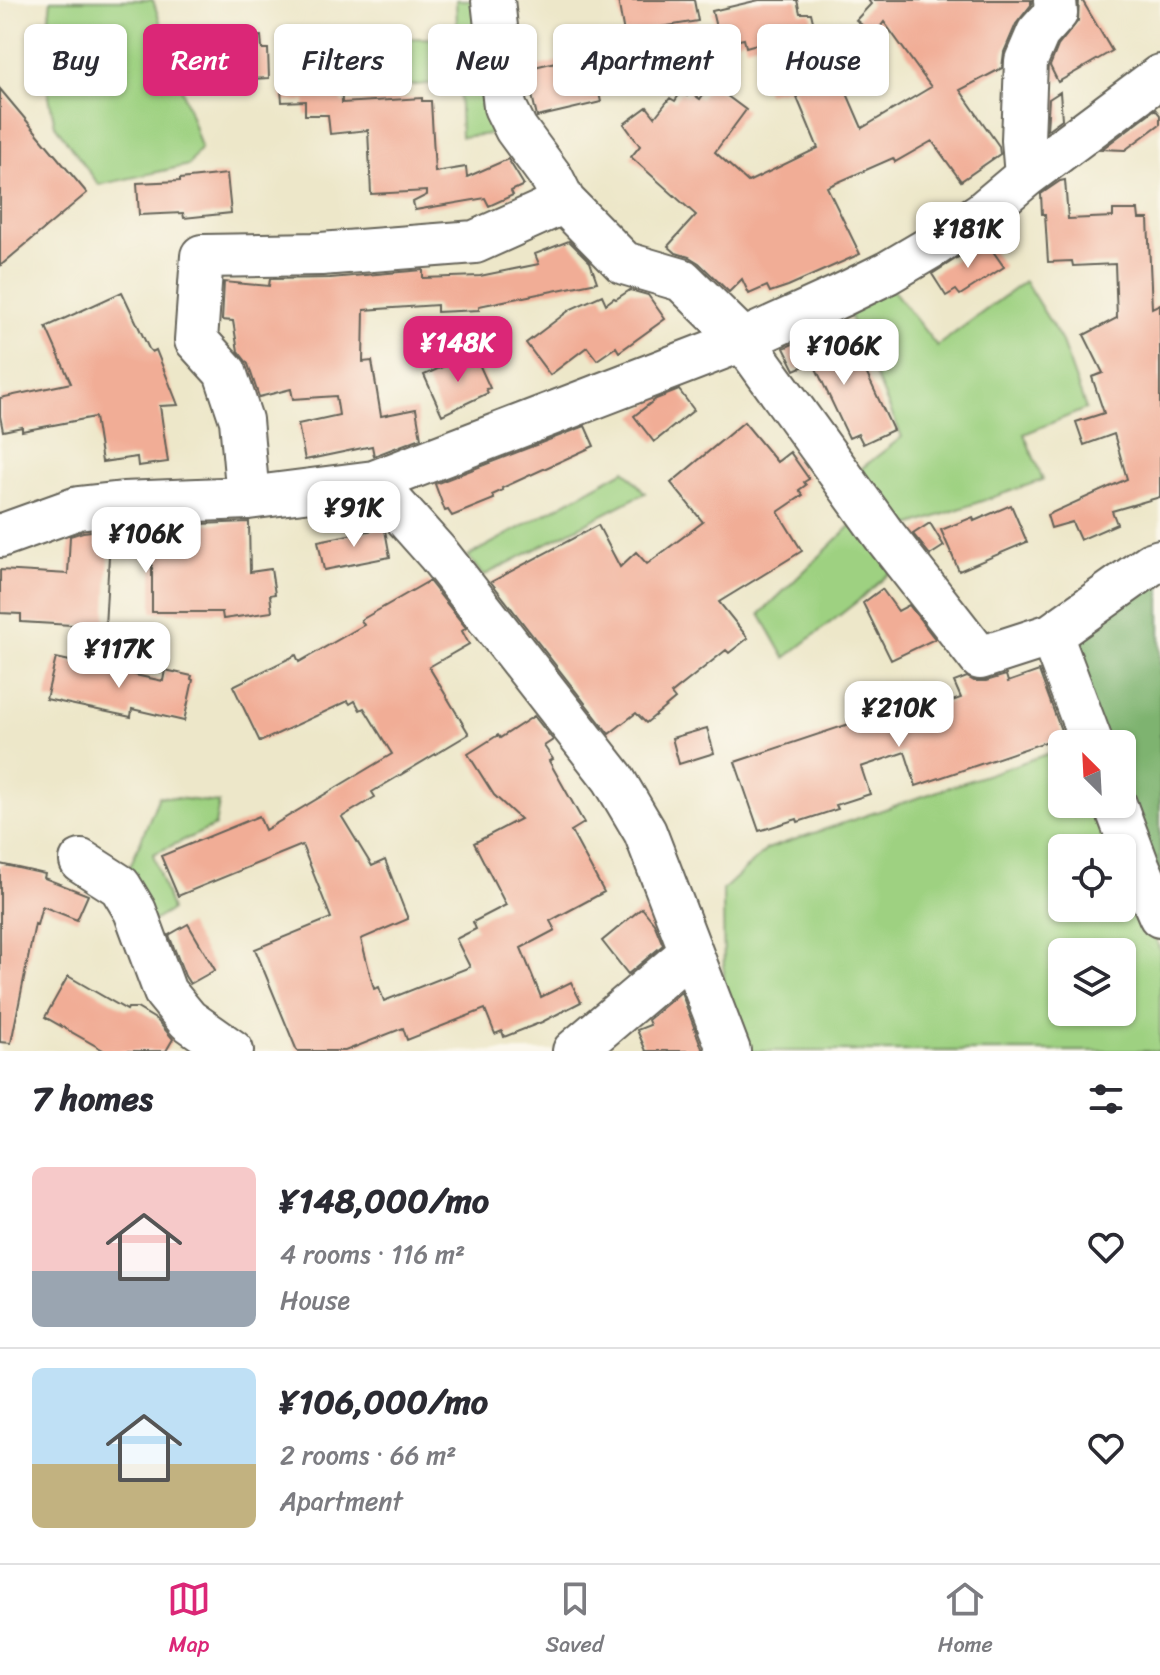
<!DOCTYPE html>
<html lang="en">
<head>
<meta charset="utf-8">
<style>
	body { margin:0; font-family:Sriracha,sans-serif; background:#f2f2f3; color:#2b2b33; height:100vh; display:flex; flex-direction:column; font-size:30px; white-space:nowrap }
	* { box-sizing:border-box; margin:0 }
	p { font-size:26px; color:#7c7c81 }
	.icon { flex:none; width:44px; height:44px; fill:none; stroke:currentColor; stroke-width:2; stroke-linecap:round; stroke-linejoin:round }
	.map { position:relative; height:1051px; overflow:hidden }
	.side { display:flex; flex-direction:column; background:#fff; flex:1 }
	.side>* { flex:none }
	.hud { position:absolute; left:24px; top:24px; width:1112px; height:72px; display:flex; gap:16px }
	.needle { width:52px; rotate:336deg }
	.controls { position:absolute; left:1048px; top:730px; display:grid; gap:16px }
	.controls a { display:grid; place-items:center; width:88px; height:88px; border-radius:12px; background:#fff; box-shadow:0 2px 6px #0004; font-size:40px }
	.price { position:absolute; translate:-50% -68px; padding:0 18px; border-radius:16px; background:#fff; color:#222; font-size:26px; line-height:52px; filter:drop-shadow(0 2px 4px #0008) }
	.price::after { content:''; position:absolute; left:50%; top:48px; width:24px; height:18px; margin-left:-12px; background:inherit; clip-path:polygon(0 0,100% 0,50% 100%) }
	.price.selected { background:#db2777; color:#fff }
	ul { padding:0; list-style:none }
	li { display:flex; align-items:center; gap:24px; height:200px; padding:0 32px }
	li+li { border-top:2px solid #e1e1e2 }
	li span { display:grid; place-items:center; flex:none; width:224px; height:160px; border-radius:12px; color:#555 }
	li>.icon { margin-inline-start:auto }
	span .icon { width:96px; height:96px; fill:#fffc; stroke-width:1 }
	li b { font-size:34px }
	h2 { display:flex; justify-content:space-between; align-items:center; height:96px; padding:0 32px; font-size:34px }
	.tag { padding:0 28px; border-radius:12px; background:#fff; box-shadow:0 2px 6px #0004; font-size:28px; line-height:72px }
	.tag.selected { background:#db2777; color:#fff }
	.tabs { display:flex; justify-content:space-around; align-items:center; height:112px; border-top:2px solid #e1e1e2; background:#fff; font-size:22px; color:#7c7c81 }
	.tabs a { display:grid; justify-items:center; gap:4px }
	.tabs .selected { color:#db2777 }
	.map>svg:first-child { display:block }
</style>
</head>
<body>
<div class="map">
<svg width="1160" height="1051" viewBox="0 0 1160 1051">
	<rect width="100%" height="100%" fill="#fbf7ec"/>
	<filter id="ink" filterUnits="userSpaceOnUse"><feTurbulence type="fractalNoise" baseFrequency=".0125" numOctaves="2"/><feDisplacementMap in="SourceGraphic" scale="16" xChannelSelector="R" yChannelSelector="G"/><feConvolveMatrix kernelMatrix="1 2 1 2 8 2 1 2 1" color-interpolation-filters="sRGB"/></filter>
	<filter id="wash" filterUnits="userSpaceOnUse"><feTurbulence type="fractalNoise" baseFrequency=".006" numOctaves="4" result="noise"/><feDisplacementMap in="SourceGraphic" scale="32" xChannelSelector="R" yChannelSelector="G"/><feGaussianBlur stdDeviation="1.8" result="paint"/><feColorMatrix in="noise" values="0 0 0 0 0 0 0 0 0 0 0 0 0 0 0 0 0 1.4 0 .05"/><feComposite in="paint" operator="in"/></filter>
	<g filter="url(#wash)">
		<rect width="100%" height="100%" fill="#ede7c9"/>
		<!-- green -->
		<path fill="#9ed181" stroke="#5d764e" stroke-width="2" fill-rule="evenodd" d="M51,0H153L201,147L189,165L99,185L55,125L43,68Z
			M456,0H485L501,133L461,137Z
			M441,38L445,82L353,92L350,39Z
			M1025,281L1061,340L1086,409L1024,434L1043,480L895,531L853,475L902,437L845,305L888,284L937,346Z
			M625,470L645,493L483,576L468,556Z
			M857,520L897,567L859,600L785,658L760,614Z
			M1062,749V804H1099L1117,848H1062V908H1122V859L1160,950V1051H747L724,987L723,890L767,849ZM1062,952H1122V1012H1062Z
			M159,796L219,803L215,826L153,854L171,910L153,921L125,879Z"/>
		<!-- forest -->
		<path fill="#7eb36f" stroke="#4d6846" stroke-width="2" d="M1160,576V882L1122,787V744H1105L1066,646Z"/>
		<g id="blocks">
			<!-- building -->
			<path fill="#f1ad96" d="M618,0H694L698,21L624,33Z
				M759,0H797L800,13H811L825,72L836,68L862,128L931,87L884,22L874,35L856,20L871,4L868,0H1031V5L1016,24L1004,52L1002,68L960,90L999,146L1000,154L961,181L932,141L895,162L893,158L827,187L860,254L788,286L770,292L767,286L749,294L742,279L729,292L699,263L689,257L676,253L668,246L696,215L631,157L640,146L624,124L647,107L655,117L670,98L675,101L681,92L687,96L690,92L700,99L711,84L746,110L715,152L748,182L818,148L793,88L767,93L757,44L746,47L744,39L720,44L712,11Z
				M1079,0H1082L1112,51L1058,82L1050,66L1058,46L1078,21Z
				M261,36L262,49H268L269,78L210,81V72L189,73L187,40Z
				M591,57L601,102L537,117L526,69L564,60L565,63Z
				M322,61V71L341,70L342,103L422,98V101H431L435,172L466,167L467,177L508,159L524,185L511,191L513,195L489,206L485,198L415,210L413,202L427,195V191L371,194L368,130L330,134L328,115H305V101L282,102L279,64Z
				M0,89L87,193L0,266Z
				M1060,92L1062,119L1047,130L1049,99Z
				M1155,109L1160,115V124L1125,150L1102,149Z
				M227,174L231,213L184,218L183,213L139,215L137,183L180,181V179Z
				M1065,180L1068,219L1113,217V210H1138L1139,219H1148L1152,308L1160,304V497L1112,511L1117,524L1080,540L1072,522L1051,528L1047,515L1127,479L1114,434L1084,445L1076,422L1104,413L1092,377L1103,373L1084,335L1117,318L1115,264L1073,266L1072,261L1048,262L1045,214H1042L1041,194L1060,181Z
				M985,240L1004,267L960,295L956,290L946,296L932,274Z
				M569,241L590,262L597,282L479,306V310L437,312V305L364,310L363,362L372,361L381,416L416,409L421,438L374,456L372,446L305,460L298,424L339,415L336,396L293,399L291,389L259,397L248,364L238,351L233,321L222,320L224,282L269,286L270,279L330,278L423,270V278L480,276L539,264L535,254Z
				M630,290L648,295L665,319L619,352L616,347L597,360L587,347L550,375L526,343L571,309L602,295L606,304L614,298L616,299Z
				M122,292L149,349L152,352L156,350L178,405L160,406L168,462L138,466L137,457L102,462L95,417L22,431V427L3,431L0,416V398L71,383L46,327Z
				M823,330L840,366L859,357L893,430L863,444L858,434L849,438L813,362L795,370L784,348Z
				M474,353L490,388L486,389L488,393L442,415L424,375Z
				M679,390L694,410L654,442L634,416L656,399Z
				M744,422L777,462L790,452L809,479L804,482L806,485L799,490L803,495L778,512L802,551L719,602L748,638L729,653L726,650L671,694L675,699L646,723L636,713L609,734L491,582L598,525L620,567L636,552L647,564L703,522L671,483Z
				M585,426L594,446L502,488L503,490L492,495L494,499L452,516L448,510L445,511L435,484Z
				M1011,505L1027,542L959,571L941,530L973,517L974,521Z
				M249,522L250,572L271,569L275,594L270,595L272,612L223,619L222,612H152V555L109,556L105,627L21,622V614L0,613V570L68,574L70,536L83,532L125,527Z
				M930,523L944,546L930,555L913,534Z
				M383,528L385,530L390,557L324,570L318,541Z
				M429,581L466,628L462,631L469,644L429,667L469,734L372,792L375,797L342,817L372,866L385,860L408,919L361,939L374,989L379,987L384,1001L470,967L456,939L476,929L473,922L506,905L474,843L520,819L494,795L468,754L498,735L500,738L534,716L553,740L544,746L553,759L549,761L584,823L571,831L604,892L550,921L555,930L521,948L541,997L571,982L581,1002L542,1022L504,1037L502,1031L495,1034L485,1009L407,1040L403,1028L345,1051H297L255,949L331,918L302,845L178,896L161,856L259,816L265,830L392,754L364,708L360,710L355,701L350,704L348,701L260,742L233,686L296,655L299,662L364,625L361,620Z
				M882,589L898,611L909,605L935,639L891,660L863,603Z
				M56,658L163,681L165,670L192,676L191,679L193,680L184,721L132,709L131,717L46,699Z
				M1039,671L1063,736L916,786L905,752L861,767L870,794L836,805L838,809L798,822L797,819L759,831L735,762L867,718L870,729L961,698L954,682L967,677L974,681H986L1006,675L1008,682Z
				M707,728L714,753L679,764L672,738Z
				M0,864L45,874L44,878L88,895L77,920L42,906L37,925L35,924L11,1043L0,1042Z
				M642,908L654,923L663,945L628,974L602,941Z
				M188,924L215,970L190,984L185,976L169,935Z
				M68,976L127,1010L128,1008H137L157,1020L173,1039L166,1051H105L45,1017Z
				M681,992L703,1051H646L637,1030L650,1025L648,1020Z"/>
		</g>
	</g>
	<g filter="url(#ink)">
		<use href="#blocks" fill-opacity="0" stroke="#656359" stroke-width="2"/>
		<g fill="none" stroke-linecap="round" stroke-linejoin="round">
			<defs>
				<path id="minor" d="M493,0L505,107L516,129L552,178L564,202L624,263L682,280L743,340L884,535L980,658L1051,635L1151,564L1160,561
					M1026,176L1023,140L1026,61L1038,33L1056,13L1055,0
					M374,482L439,555L613,778L645,832L729,1051
					M248,498L241,420L225,372L196,340L202,256L321,254L475,242L564,202
					M0,536L78,508L123,503L248,498L374,482L743,340L840,296L887,273L933,246L982,213L1026,176L1160,76
					M1051,635L1092,744
					M1115,804L1137,863L1160,916
					M81,861L120,886L135,911L165,992L188,1020L232,1051
					M574,1051L691,952"/>
			</defs>
			<!-- minor casing -->
			<use href="#minor" stroke="#656359" stroke-width="46"/>
			<!-- minor -->
			<use href="#minor" stroke="#fff" stroke-width="42"/>
		</g>
	</g>
</svg>
<div class="controls">
<a><svg class="needle" viewBox="-14 -14 28 28"><path d="M0-13l5 13h-10z" fill="#e53935"/><path d="M0 13l5-13h-10z" fill="#7c7c81"/></svg></a>
<a><svg class="icon" aria-label="locate" viewBox="0 0 24 24"><circle cx="12" cy="12" r="6"/><path d="M12 2v4M12 18v4M2 12h4M18 12h4"/></svg></a>
<a><svg class="icon" aria-label="layers" viewBox="0 0 24 24"><path d="M12 4l9 5-9 5-9-5zM3 14l9 5 9-5"/></svg></a>
</div>
<b class="price" style="left:968px;top:270px">¥181K</b>
<b class="price selected" style="left:458px;top:384px">¥148K</b>
<b class="price" style="left:844px;top:387px">¥106K</b>
<b class="price" style="left:354px;top:549px">¥91K</b>
<b class="price" style="left:146px;top:575px">¥106K</b>
<b class="price" style="left:119px;top:690px">¥117K</b>
<b class="price" style="left:899px;top:749px">¥210K</b>
<div class="hud">
<a class="tag">Buy</a>
<a class="tag selected">Rent</a>
<a class="tag">Filters</a>
<a class="tag">New</a>
<a class="tag">Apartment</a>
<a class="tag">House</a>
</div>
</div>
<section class="side">
<h2>7 homes<svg class="icon" aria-label="filters" viewBox="0 0 24 24"><path d="M4 7h16M4 17h16"/><circle cx="9" cy="7" r="2"/><circle cx="15" cy="17" r="2"/></svg></h2>
<ul>
<li><span style="background:linear-gradient(#f6c9c9 65%,#9aa5b1 0)"><svg class="icon" aria-label="home" viewBox="0 0 24 24"><path d="M3 11l9-7 9 7M6 9v11h12V9"/></svg></span><div><b>¥148,000/mo</b><p>4 rooms · 116 m²</p><p>House</p></div><svg class="icon" aria-label="heart" viewBox="0 0 24 24"><path d="M12 20l-8-8c-3-5 5-10 8-4 3-6 11-1 8 4z"/></svg></li>
<li><span style="background:linear-gradient(#bfe0f5 60%,#c2b280 0)"><svg class="icon" aria-label="home" viewBox="0 0 24 24"><path d="M3 11l9-7 9 7M6 9v11h12V9"/></svg></span><div><b>¥106,000/mo</b><p>2 rooms · 66 m²</p><p>Apartment</p></div><svg class="icon" aria-label="heart" viewBox="0 0 24 24"><path d="M12 20l-8-8c-3-5 5-10 8-4 3-6 11-1 8 4z"/></svg></li>
</ul>
</section>
<nav class="tabs">
<a class="selected"><svg class="icon" aria-label="map" viewBox="0 0 24 24"><path d="M3 6l6-2 6 2 6-2v14l-6 2-6-2-6 2zM9 4v14M15 6v14"/></svg>Map</a>
<a><svg class="icon" aria-label="saved" viewBox="0 0 24 24"><path d="M7 4h10v16l-5-4-5 4z"/></svg>Saved</a>
<a><svg class="icon" aria-label="home" viewBox="0 0 24 24"><path d="M3 11l9-7 9 7M6 9v11h12V9"/></svg>Home</a>
</nav>
</body>
</html>
